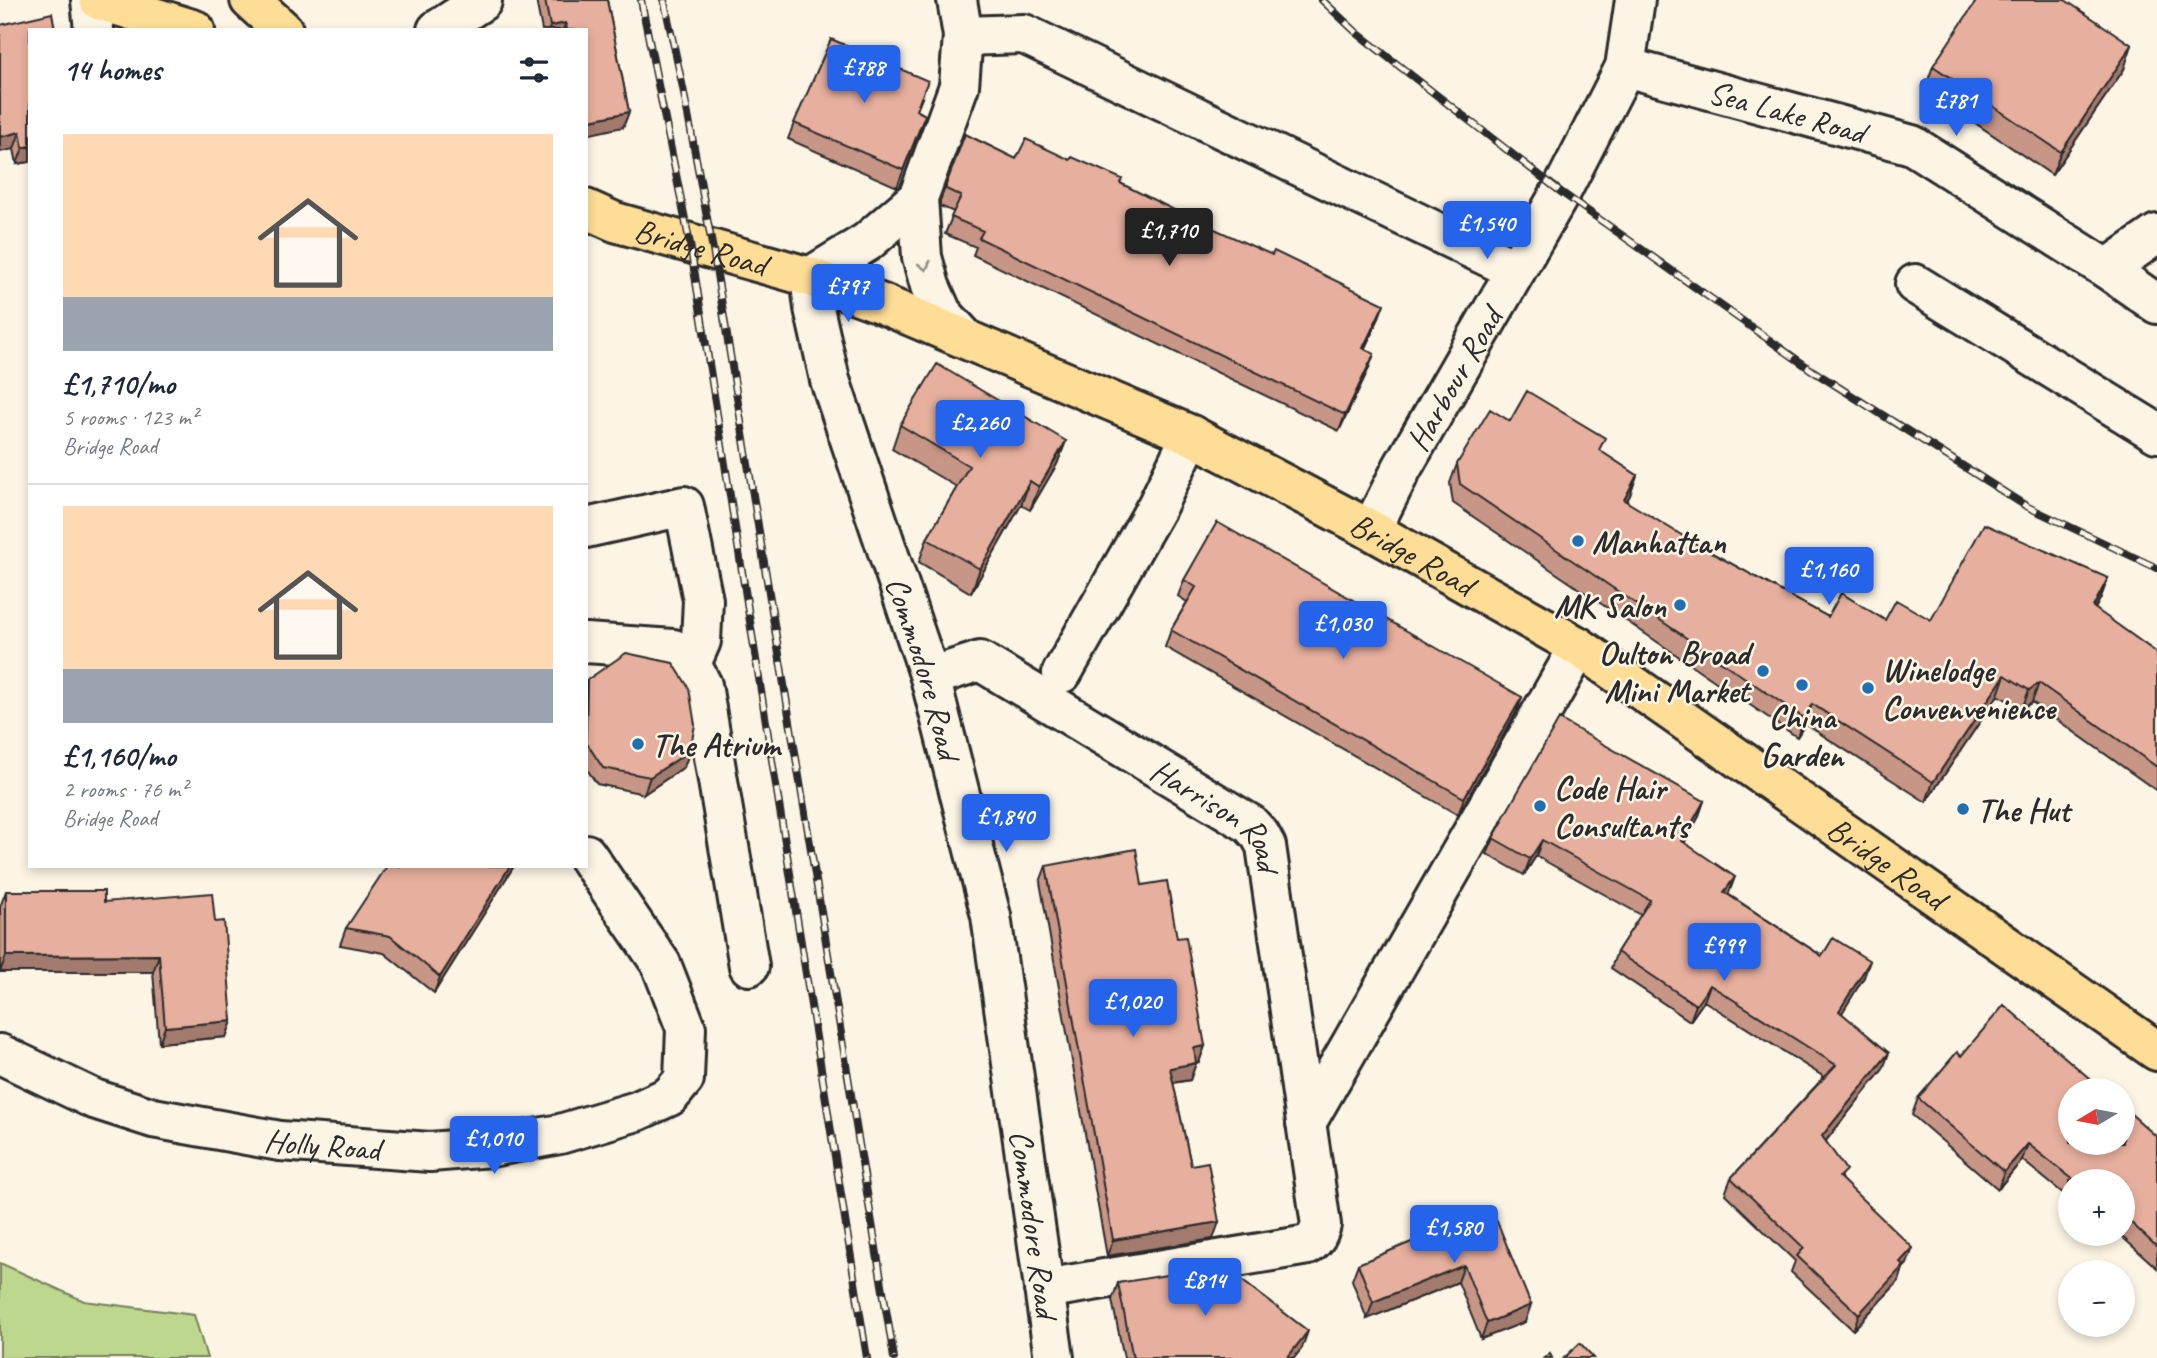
<!DOCTYPE html>
<html lang="en">
<head>
<meta charset="utf-8">
<style>
	body { margin:0; font-family:Caveat,sans-serif; background:#f6f6f7; color:#1f2937; height:100vh; display:flex; flex-direction:column; font-size:26px; white-space:nowrap }
	* { box-sizing:border-box; margin:0 }
	p { font-size:23px; color:#747a83 }
	.icon { flex:none; width:38px; height:38px; fill:none; stroke:currentColor; stroke-width:2; stroke-linecap:round; stroke-linejoin:round }
	.map { position:relative; flex:1; overflow:hidden }
	.sheet { position:absolute; left:28px; top:28px; width:560px; height:840px; display:flex; flex-direction:column; background:#fff; border-radius:0px; box-shadow:0 4px 10px #0003 }
	.sheet>* { flex:none }
	.needle { width:46px; rotate:260deg }
	.buttons { position:absolute; left:2058px; top:1078px; display:grid; gap:14px }
	.buttons a { display:grid; place-items:center; width:77px; height:77px; border-radius:50%; background:#fff; box-shadow:0 4px 10px #0003; font-size:35px }
	.price { position:absolute; translate:-50% -60px; padding:0 16px; border-radius:7px; background:#2563eb; color:#fff; font-size:23px; line-height:46px; filter:drop-shadow(0 2px 4px #0008) }
	.price::after { content:''; position:absolute; left:50%; top:42px; width:21px; height:16px; margin-left:-10px; background:inherit; clip-path:polygon(0 0,100% 0,50% 100%) }
	.price.current { background:#222; color:#fff }
	ul { padding:0; list-style:none }
	li { display:grid; align-content:center; gap:14px; height:371px; padding:0 35px }
	li+li { border-top:2px solid #e0e1e3 }
	li span { display:grid; place-items:center; height:217px; border-radius:0px; color:#555 }
	li>.icon { margin-inline-start:auto }
	span .icon { width:126px; height:126px; fill:#fffc; stroke-width:1 }
	li b { font-size:30px }
	h2 { display:flex; justify-content:space-between; align-items:center; height:84px; padding:0 35px; font-size:30px }
	.map>svg:first-child { display:block }
</style>
</head>
<body>
<div class="map">
<svg width="2157" height="1358" viewBox="0 0 2157 1358">
	<rect width="100%" height="100%" fill="#fcf5e5"/>
	<filter id="ink" filterUnits="userSpaceOnUse"><feTurbulence type="fractalNoise" baseFrequency=".0143" numOctaves="2"/><feDisplacementMap in="SourceGraphic" scale="14" xChannelSelector="R" yChannelSelector="G"/><feConvolveMatrix kernelMatrix="1 2 1 2 8 2 1 2 1" color-interpolation-filters="sRGB"/></filter>
	<g filter="url(#ink)">
		<!-- green -->
		<path fill="#bdd78e" stroke="#74815c" stroke-width="2" d="M0,1263L84,1301L194,1315L207,1358H0Z"/>
		<g fill="none" stroke-linecap="round" stroke-linejoin="round">
			<defs>
				<g id="minor">
					<path d="M91,0L94,30"/>
					<path d="M957,0L963,36L959,86L918,198L922,257L930,286L942,313L965,338"/>
					<path d="M437,30L482,1"/>
					<path d="M963,36L1024,34L1516,270"/>
					<path id="s1" d="M1625,67L1912,145L2107,269L2157,304"/>
					<path id="s2" d="M918,198L867,242L810,277L814,308L830,380L930,677L991,916L1054,1358"/>
					<path d="M2107,269L2157,234"/>
					<path d="M1915,284L2157,433"/>
					<path d="M586,528L684,506L703,600L701,641L691,664"/>
					<path id="s3" d="M1371,530L1402,468L1561,192L1625,67L1635,0"/>
					<path d="M586,643L673,649L691,664L702,685L749,966"/>
					<path d="M1062,673L1157,506L1191,435"/>
					<path id="s4" d="M930,677L980,661L1250,824L1260,835L1266,846L1321,1225C1318,1234 1316,1239 1308,1245L1044,1289"/>
					<path id="s5" d="M0,1054L94,1099L153,1118L280,1141L430,1152L491,1147L560,1134L637,1111L670,1096L684,1079L686,1028L661,964L586,854"/>
					<path d="M1306,1123L1579,647"/>
				</g>
				<g id="highway">
					<path d="M99,0L195,30"/>
					<path d="M250,0L283,30"/>
					<path id="s6" d="M586,209L615,222L810,277L880,303L1191,435L1371,530L1579,647L2157,1051"/>
				</g>
			</defs>
			<!-- minor casing -->
			<use href="#minor" stroke="#2b2b2b" stroke-width="44"/>
			<!-- highway casing -->
			<use href="#highway" stroke="#2b2b2b" stroke-width="44"/>
			<!-- minor -->
			<use href="#minor" stroke="#fcf5e5" stroke-width="38"/>
			<!-- highway -->
			<use href="#highway" stroke="#fedd96" stroke-width="38"/>
			<defs>
				<path id="rail" d="M641,0L690,244L867,1358
					M664,0L683,88L713,250L894,1358
					M1322,0L1357,33L1561,192L1813,371L2026,506L2157,568"/>
			</defs>
			<!-- rail casing -->
			<use href="#rail" stroke="#2b2b2b" stroke-width="8"/>
			<!-- rail -->
			<use href="#rail" stroke="#fcf5e5" stroke-width="5" stroke-dasharray="16" stroke-linecap="butt"/>
		</g>
		<!-- wall -->
		<path fill="#c79687" stroke="#2b2b2b" stroke-width="2" d="M536,0H607L629,112L623,127L586,30H542Z
			M30,30V162L17,164L14,149Z
			M1933,66L2124,69L2052,175L1925,89Z
			M922,98L917,110L925,115L897,187L788,139L794,123Z
			M965,134L1016,159L1070,160L1120,183L1378,320L1364,349L1374,354L1368,370L1339,431L973,255L976,247L945,234L954,212L940,206V201Z
			M1510,421L1600,451L1637,475L1630,495L1626,502L1701,547L1828,617L1885,620H1931L2108,578L2101,597L2095,609L2157,653V791L2032,702L2022,709L1998,695L1926,802L1805,724L1797,737L1453,503L1450,483L1457,464Z
			M900,425L1066,441L1057,464L1030,510L1021,505L971,593L919,562L927,539L957,487L892,449Z
			M1184,580L1522,697L1516,713L1458,815L1165,647L1171,630L1187,602L1178,596Z
			M586,681L684,767L644,794L597,784L586,768Z
			M1704,801L1698,818L1684,843L1728,894L1822,956L1864,977L1841,1014L1883,1069L1826,1141L1842,1180L1907,1264L1903,1268L1899,1281L1853,1330L1791,1272L1795,1261L1725,1194L1731,1178L1824,1077L1704,1001L1690,1021L1611,968L1617,952L1641,915L1536,856L1524,875L1487,854L1502,820Z
			M514,866L434,993L384,953L340,945L346,928Z
			M1046,866L1142,885L1177,938L1205,1046L1199,1062L1196,1063L1190,1080L1173,1083L1191,1165L1213,1239L1107,1256L1040,882Z
			M6,891L215,922L232,1021L226,1037L159,1043L153,972H0V907Z
			M1961,1056L2157,1137V1268L2121,1236L2118,1238L2113,1234H2123V1181H2070V1199L2022,1160L1998,1189L1912,1115L1918,1098Z
			M1492,1209L1525,1322L1481,1339L1458,1282L1367,1319L1352,1280L1358,1264Z
			M1227,1269L1302,1348L1294,1358H1124L1112,1300L1118,1283Z"/>
		<!-- shaded-wall -->
		<path fill="#a27a6e" stroke="#2b2b2b" stroke-width="2" d="M566,23L563,30H549L550,26Z
			M2132,45L2124,69L2052,175L2061,152Z
			M629,112L623,127L586,135V121Z
			M20,132L14,149L0,152V137Z
			M30,146V162L17,164L23,148Z
			M1384,304L1378,320L1357,365L1363,348Z
			M1374,354L1368,370L1339,431L1345,415Z
			M1066,441L1057,464L1030,510L1039,487Z
			M1637,475L1630,495L1617,519L1624,500Z
			M1030,481L1021,505L971,593L980,569Z
			M2108,578L2101,597L2086,626L2093,607Z
			M2005,675L1998,695L1926,802L1933,782Z
			M2039,683L2032,702L2022,709L2029,690Z
			M1522,697L1516,713L1458,815L1464,798Z
			M1812,704L1805,724L1797,737L1804,718Z
			M690,751L684,767L644,794L650,777Z
			M1704,801L1698,818L1676,858L1682,841Z
			M1542,840L1536,856L1524,875L1530,859Z
			M510,866H514L434,993L440,977Z
			M1735,877L1729,893L1719,908L1724,892Z
			M159,955L153,972H0L6,956Z
			M1870,961L1864,977L1833,1028L1839,1011Z
			M1710,985L1704,1001L1690,1021L1696,1005Z
			M232,1021L226,1037L159,1043L165,1027Z
			M1205,1046L1199,1062L1188,1065L1194,1048Z
			M1889,1053L1883,1069L1816,1153L1822,1136Z
			M1196,1063L1190,1080L1164,1084L1170,1068Z
			M2028,1144L2022,1160L1998,1189L2004,1172Z
			M1219,1222L1213,1239L1107,1256L1113,1240Z
			M1913,1248L1907,1264L1903,1268L1899,1281L1853,1330L1859,1314L1900,1262Z
			M1464,1265L1458,1282L1367,1319L1373,1302Z
			M1531,1305L1525,1322L1481,1339L1487,1323Z
			M1308,1331L1302,1348L1294,1358H1287Z"/>
		<!-- building -->
		<path fill="#e7af9d" stroke="#2b2b2b" stroke-width="2" d="M545,0H607L629,112L586,121V30H567L566,23L550,26Z
			M1977,0H2065L2132,45L2061,152L1933,66Z
			M52,13L55,30H30V146L23,148L20,132L0,137V25Z
			M831,39L928,81L916,110L925,115L903,170L794,123Z
			M965,134L1016,159L1026,139L1070,160L1072,157L1122,179L1120,183L1188,217L1272,255L1274,251L1384,304L1363,348L1374,354L1345,415L979,238L983,231L951,217L961,196L946,189V185Z
			M937,364L1066,441L1039,487L1030,481L980,569L927,539L969,466L900,425Z
			M1527,391L1605,438L1599,450L1637,475L1624,500L1701,547L1828,617L1841,593L1885,620L1896,600L1931,620L1984,524L2108,578L2093,607L2157,653V767L2039,683L2029,690L2005,675L1933,782L1812,704L1804,718L1460,484L1457,464L1490,409L1510,421Z
			M1217,522L1522,697L1464,798L1171,630L1196,587L1184,580Z
			M626,653L673,663L689,688L695,725L690,751L650,777L603,768L586,742L587,680Z
			M1559,719L1704,801L1682,841L1735,877L1724,892L1822,956L1833,938L1870,961L1839,1011L1889,1053L1822,1136L1846,1170L1839,1177L1913,1248L1900,1262L1904,1265L1859,1314L1797,1256L1804,1248L1731,1178L1836,1065L1710,985L1696,1005L1617,952L1650,900L1542,840L1530,859L1493,838L1503,821L1502,820Z
			M1136,849L1142,885L1167,881L1177,938L1186,937L1205,1046L1194,1048L1196,1063L1170,1068L1191,1165L1208,1162L1219,1222L1113,1240L1046,866Z
			M387,866H510L440,977L390,936L346,928Z
			M6,891H104V902L212,893L215,922L224,921L232,1021L165,1027L159,955L6,956Z
			M2004,1005L2103,1090H2070V1143H2123V1107L2157,1137V1247L2127,1219L2124,1221L2123,1220V1181H2075L2028,1144L2004,1172L1918,1098L1957,1052L1961,1056Z
			M1492,1209L1531,1305L1487,1323L1464,1265L1373,1302L1358,1264Z
			M1227,1265V1269L1308,1331L1287,1358H1133L1118,1283Z
			M1580,1343L1594,1358H1564Z
			M1550,1353L1552,1358H1544Z"/>
		<!-- one-way arrows -->
		<defs><path id="oneway-chevron" d="M-2-3.5L2.5 0L-2 3.5" fill="none" stroke-width="1.6" stroke-linecap="round" stroke-linejoin="round" transform="scale(1.75)"/></defs>
		<use stroke="#949088" href="#oneway-chevron" transform="translate(925 266) rotate(76)"/>
	</g>
	<!-- markers -->
	<g fill="#1f6fb2" stroke="#fcf5e5" stroke-width="2.5">
		<circle cx="1578" cy="541" r="7"/>
		<circle cx="1680" cy="605" r="7"/>
		<circle cx="1763" cy="671" r="7"/>
		<circle cx="1802" cy="685" r="7"/>
		<circle cx="1868" cy="688" r="7"/>
		<circle cx="638" cy="744" r="7"/>
		<circle cx="1540" cy="806" r="7"/>
		<circle cx="1963" cy="809" r="7"/>
	</g>
	<g text-anchor="middle" stroke-width="5" stroke-linejoin="round" paint-order="stroke">
		<!-- street labels -->
		<g font-size="33" fill="#2b2b2b" stroke="#fcf5e5">
			<text dy="12" stroke="none"><textPath href="#s1" startOffset="168">Sea Lake Road</textPath></text>
			<text dy="12" stroke="none"><textPath href="#s6" startOffset="121">Bridge Road</textPath></text>
			<text dy="12" stroke="none"><textPath href="#s3" startOffset="172">Harbour Road</textPath></text>
			<text dy="12" stroke="none"><textPath href="#s6" startOffset="898">Bridge Road</textPath></text>
			<text dy="12" stroke="none"><textPath href="#s2" startOffset="542">Commodore Road</textPath></text>
			<text dy="12" stroke="none"><textPath href="#s4" startOffset="338">Harrison Road</textPath></text>
			<text dy="12" stroke="none"><textPath href="#s6" startOffset="1465">Bridge Road</textPath></text>
			<text dy="12" stroke="none"><textPath href="#s5" startOffset="338">Holly Road</textPath></text>
			<text dy="12" stroke="none"><textPath href="#s2" startOffset="1110">Commodore Road</textPath></text>
		</g>
		<!-- poi labels -->
		<g font-size="33" font-weight="bold" fill="#2b2b2b" stroke="#fcf5e5" text-anchor="start">
			<text x="1592" y="553">Manhattan</text>
			<text x="1666" y="617" text-anchor="end">MK Salon</text>
			<text x="1749" y="664" text-anchor="end">Oulton Broad<tspan x="1749" dy="38">Mini Market</tspan></text>
			<text x="1882" y="681">Winelodge<tspan x="1882" dy="38">Convenvenience</tspan></text>
			<text x="1802" y="728" text-anchor="middle">China<tspan x="1802" dy="38">Garden</tspan></text>
			<text x="652" y="756">The Atrium</text>
			<text x="1554" y="799">Code Hair<tspan x="1554" dy="38">Consultants</tspan></text>
			<text x="1977" y="821">The Hut</text>
		</g>
	</g>
</svg>
<div class="buttons">
<a><svg class="needle" viewBox="-14 -14 28 28"><path d="M0-13l5 13h-10z" fill="#e53935"/><path d="M0 13l5-13h-10z" fill="#747a83"/></svg></a>
<a>+</a>
<a>−</a>
</div>
<b class="price" style="left:864px;top:105px">£788</b>
<b class="price" style="left:1956px;top:138px">£781</b>
<b class="price" style="left:1487px;top:261px">£1,540</b>
<b class="price current" style="left:1169px;top:268px">£1,710</b>
<b class="price" style="left:848px;top:324px">£797</b>
<b class="price" style="left:980px;top:460px">£2,260</b>
<b class="price" style="left:1829px;top:607px">£1,160</b>
<b class="price" style="left:1343px;top:661px">£1,030</b>
<b class="price" style="left:1006px;top:854px">£1,840</b>
<b class="price" style="left:1724px;top:983px">£999</b>
<b class="price" style="left:1133px;top:1039px">£1,020</b>
<b class="price" style="left:494px;top:1176px">£1,010</b>
<b class="price" style="left:1454px;top:1265px">£1,580</b>
<b class="price" style="left:1205px;top:1318px">£814</b>
<section class="sheet">
<h2>14 homes<svg class="icon" aria-label="filters" viewBox="0 0 24 24"><path d="M4 7h16M4 17h16"/><circle cx="9" cy="7" r="2"/><circle cx="15" cy="17" r="2"/></svg></h2>
<ul>
<li><span style="background:linear-gradient(#ffd9b3 75%,#9aa5b1 0)"><svg class="icon" aria-label="home" viewBox="0 0 24 24"><path d="M3 11l9-7 9 7M6 9v11h12V9"/></svg></span><div><b>£1,710/mo</b><p>5 rooms · 123 m²</p><p>Bridge Road</p></div></li>
<li><span style="background:linear-gradient(#ffd9b3 75%,#9aa5b1 0)"><svg class="icon" aria-label="home" viewBox="0 0 24 24"><path d="M3 11l9-7 9 7M6 9v11h12V9"/></svg></span><div><b>£1,160/mo</b><p>2 rooms · 76 m²</p><p>Bridge Road</p></div></li>
</ul>
</section>
</div>
</body>
</html>
